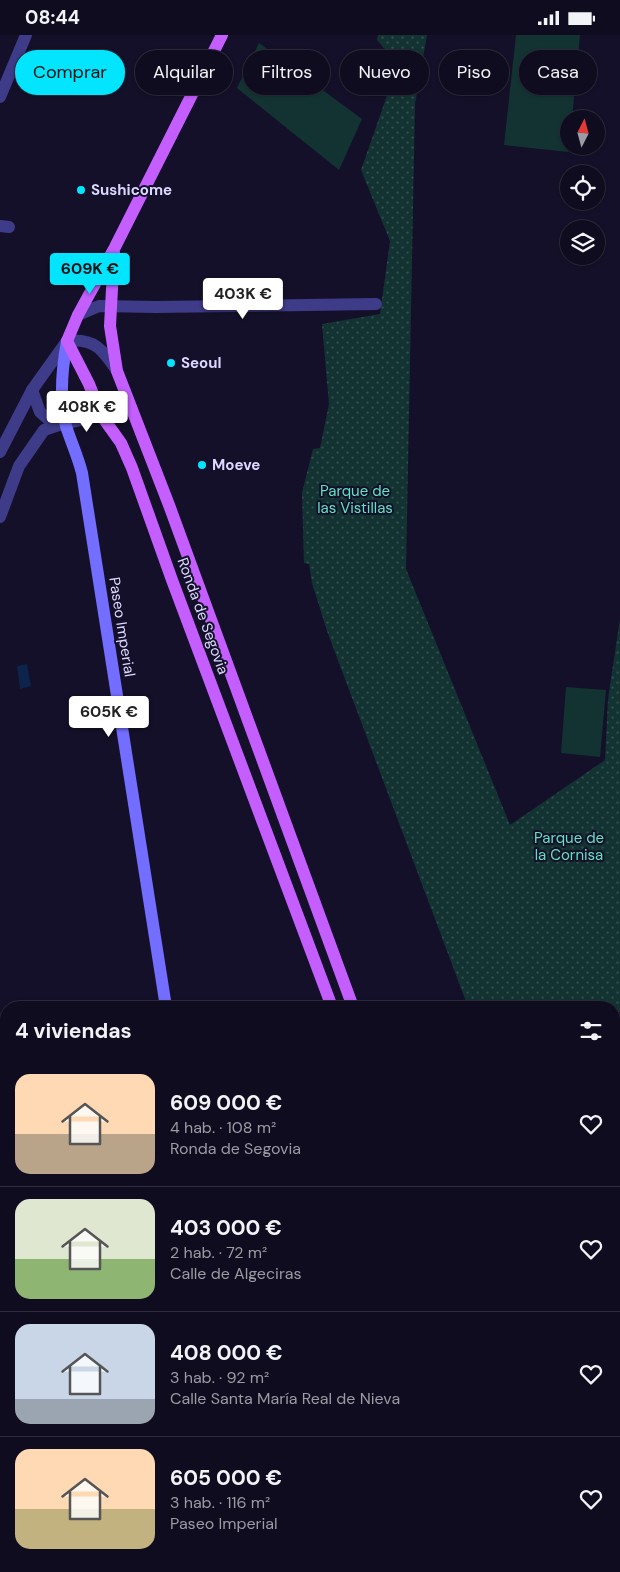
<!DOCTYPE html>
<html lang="es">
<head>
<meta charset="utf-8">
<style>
	body { margin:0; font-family:"DM Sans",sans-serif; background:#1d1a2c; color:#f1f3f6; height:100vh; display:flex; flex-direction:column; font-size:19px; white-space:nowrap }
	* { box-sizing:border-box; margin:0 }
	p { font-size:16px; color:#9b9ba4 }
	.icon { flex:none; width:28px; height:28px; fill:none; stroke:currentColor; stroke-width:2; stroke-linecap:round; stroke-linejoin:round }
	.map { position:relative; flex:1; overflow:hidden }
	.drawer { position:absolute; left:0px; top:966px; width:620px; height:571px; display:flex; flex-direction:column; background:#0f0c1f; border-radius:20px 20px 0 0; box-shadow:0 1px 4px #0004,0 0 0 1px #2f2c3d }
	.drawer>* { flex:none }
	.guide { position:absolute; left:15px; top:15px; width:590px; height:45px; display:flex; gap:10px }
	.needle { width:32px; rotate:6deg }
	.controls { position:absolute; left:560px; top:75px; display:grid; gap:10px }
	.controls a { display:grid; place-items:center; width:45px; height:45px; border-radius:50%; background:#0f0c1f; box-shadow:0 1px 4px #0004,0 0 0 1px #2f2c3d; font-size:25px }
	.price { position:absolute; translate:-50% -42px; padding:0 11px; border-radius:5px; background:#fff; color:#222; font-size:16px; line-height:32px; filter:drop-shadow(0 1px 2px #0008) }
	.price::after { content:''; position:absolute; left:50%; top:30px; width:15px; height:11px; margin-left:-8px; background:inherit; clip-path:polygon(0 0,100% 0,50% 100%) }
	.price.selected { background:#03e4ff; color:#111 }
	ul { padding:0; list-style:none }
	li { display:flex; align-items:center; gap:15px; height:125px; padding:0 15px }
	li+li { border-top:1px solid #2f2c3d }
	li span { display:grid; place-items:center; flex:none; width:140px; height:100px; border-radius:15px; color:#555 }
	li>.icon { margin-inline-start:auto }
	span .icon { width:60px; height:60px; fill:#fffc; stroke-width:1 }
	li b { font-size:21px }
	h2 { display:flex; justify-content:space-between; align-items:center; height:60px; padding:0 15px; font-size:21px }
	.chip { padding:0 18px; border-radius:22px; background:#0f0c1f; box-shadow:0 1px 4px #0004,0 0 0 1px #2f2c3d; font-size:18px; line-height:45px }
	.chip.selected { background:#03e4ff; color:#111 }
	.status { display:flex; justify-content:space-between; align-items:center; height:35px; padding:0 25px; background:#0f0c1f; direction:ltr }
	.status svg { height:14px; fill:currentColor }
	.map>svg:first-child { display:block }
</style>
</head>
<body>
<div class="status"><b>08:44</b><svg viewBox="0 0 49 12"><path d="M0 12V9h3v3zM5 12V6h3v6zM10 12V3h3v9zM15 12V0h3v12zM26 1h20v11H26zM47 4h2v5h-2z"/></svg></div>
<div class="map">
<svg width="620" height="1537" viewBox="0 0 620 1537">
	<defs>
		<pattern id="park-dots" width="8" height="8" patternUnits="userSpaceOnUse" patternTransform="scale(1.25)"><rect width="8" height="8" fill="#133332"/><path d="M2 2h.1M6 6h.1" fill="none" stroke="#355051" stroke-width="1.8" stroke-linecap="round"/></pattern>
	</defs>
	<rect width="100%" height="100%" fill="#141029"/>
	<!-- green -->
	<path fill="#133332" d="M516,0H580L572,84H569L568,117L504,110Z
		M259,8L362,84L339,135L237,53Z
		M566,652L606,655L600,722L561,718Z
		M0,1180L6,1181V1531H213L214,1537H0Z"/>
	<!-- park -->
	<path fill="url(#park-dots)" d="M378,0H427L415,69L406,534L510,790L605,725L608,664L620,584V977L614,980V972H468L327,596L312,548L309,529L304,528L302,458L313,414L320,413L329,369L322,289L380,279L390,206L361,135L398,29L377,5Z
		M614,1073L620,1079V1123L614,1118Z
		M620,1145V1205L614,1201V1154Z"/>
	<!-- water -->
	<path fill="#0c234b" d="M27,629L31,651L20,654L17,631Z
		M0,1019L6,1020V1044L0,1043Z"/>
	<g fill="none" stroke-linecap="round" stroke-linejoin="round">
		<!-- pedestrian -->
		<path stroke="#3e3b88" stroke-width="12" d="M0,62L26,0"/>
		<!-- minor -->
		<path stroke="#3e3b88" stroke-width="12" d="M0,191L9,192
			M78,280L99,271L155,272L376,269
			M32,355L40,377L56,391
			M0,482L19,431L44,395L56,391L101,380
			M614,1010L620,1007
			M614,1052L620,1058
			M0,1152L6,1153
			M614,1442L620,1433
			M612,1531L617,1537
			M385,1537L434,1531"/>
		<!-- tertiary -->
		<path stroke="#3e3b88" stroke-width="12" d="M0,417L32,355L67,306C95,303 103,315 117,336"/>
		<!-- secondary -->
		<path stroke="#736eff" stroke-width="12" d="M67,306C62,333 59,364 66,391C71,407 78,422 82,438L166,972
			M259,1531L260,1537"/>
		<!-- primary -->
		<path stroke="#c45eff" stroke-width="12" d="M222,0L115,212L78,280L67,306L89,349L101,380L121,408L132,433L172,545L332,972
			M114,217L110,291L117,336L169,470L353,972
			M614,1221L620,1226
			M614,1250L620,1255"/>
	</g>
	<!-- markers -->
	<g fill="#03e4ff" stroke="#141029" stroke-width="2">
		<circle cx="81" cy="155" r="5"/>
		<circle cx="171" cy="328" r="5"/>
		<circle cx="202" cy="430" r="5"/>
	</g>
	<g text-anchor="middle" stroke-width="4" stroke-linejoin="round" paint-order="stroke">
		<!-- poi labels -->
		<g font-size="15" font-weight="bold" fill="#dcd7ff" stroke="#141029" text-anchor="start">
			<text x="91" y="160">Sushicome</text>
			<text x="181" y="333">Seoul</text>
			<text x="212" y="435">Moeve</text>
		</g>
		<!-- park labels -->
		<g font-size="15" fill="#62e1c2" stroke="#141029">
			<text x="355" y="461">Parque de<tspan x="355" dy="17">las Vistillas</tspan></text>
			<text x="569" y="808">Parque de<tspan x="569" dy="17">la Cornisa</tspan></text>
		</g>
		<!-- street labels -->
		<g font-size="15" fill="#dcd7ff" stroke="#141029">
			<text transform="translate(203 581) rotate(70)" y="5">Ronda de Segovia</text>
			<text transform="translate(122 592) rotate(81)" y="5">Paseo Imperial</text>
		</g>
	</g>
</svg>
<div class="controls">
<a><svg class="needle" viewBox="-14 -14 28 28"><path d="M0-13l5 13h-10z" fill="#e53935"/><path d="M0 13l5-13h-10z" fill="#9b9ba4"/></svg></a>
<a><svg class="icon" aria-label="locate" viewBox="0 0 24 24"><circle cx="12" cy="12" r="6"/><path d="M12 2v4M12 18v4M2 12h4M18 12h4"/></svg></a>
<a><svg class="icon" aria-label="layers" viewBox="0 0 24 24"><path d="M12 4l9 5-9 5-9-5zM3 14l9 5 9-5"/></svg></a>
</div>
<b class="price selected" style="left:90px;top:260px">609K €</b>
<b class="price" style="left:243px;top:285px">403K €</b>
<b class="price" style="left:87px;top:398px">408K €</b>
<b class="price" style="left:109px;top:703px">605K €</b>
<div class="guide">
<a class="chip selected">Comprar</a>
<a class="chip">Alquilar</a>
<a class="chip">Filtros</a>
<a class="chip">Nuevo</a>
<a class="chip">Piso</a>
<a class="chip">Casa</a>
</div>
<section class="drawer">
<h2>4 viviendas<svg class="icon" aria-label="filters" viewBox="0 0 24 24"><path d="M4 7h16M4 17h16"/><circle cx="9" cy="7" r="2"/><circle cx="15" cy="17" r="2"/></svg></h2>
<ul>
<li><span style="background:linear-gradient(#ffd9b3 60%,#b9a48a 0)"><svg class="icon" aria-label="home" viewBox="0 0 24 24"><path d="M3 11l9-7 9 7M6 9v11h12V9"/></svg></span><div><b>609 000 €</b><p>4 hab. · 108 m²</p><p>Ronda de Segovia</p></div><svg class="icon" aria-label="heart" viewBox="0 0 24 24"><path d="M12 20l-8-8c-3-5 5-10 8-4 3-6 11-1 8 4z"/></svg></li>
<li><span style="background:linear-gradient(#dfe7d0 60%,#8fb573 0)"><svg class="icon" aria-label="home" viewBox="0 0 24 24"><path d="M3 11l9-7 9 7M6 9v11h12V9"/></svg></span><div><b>403 000 €</b><p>2 hab. · 72 m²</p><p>Calle de Algeciras</p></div><svg class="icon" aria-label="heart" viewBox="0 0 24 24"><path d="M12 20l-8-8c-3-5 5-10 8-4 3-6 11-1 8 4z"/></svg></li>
<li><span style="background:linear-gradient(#c9d6e8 75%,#9aa5b1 0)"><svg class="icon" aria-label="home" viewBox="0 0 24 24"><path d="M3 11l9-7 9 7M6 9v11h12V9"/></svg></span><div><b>408 000 €</b><p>3 hab. · 92 m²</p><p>Calle Santa María Real de Nieva</p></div><svg class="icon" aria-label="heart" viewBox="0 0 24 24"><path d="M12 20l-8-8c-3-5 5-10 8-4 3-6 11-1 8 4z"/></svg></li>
<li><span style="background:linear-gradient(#ffd9b3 60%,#c2b280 0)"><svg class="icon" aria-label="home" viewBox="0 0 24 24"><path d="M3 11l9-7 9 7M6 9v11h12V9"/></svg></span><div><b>605 000 €</b><p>3 hab. · 116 m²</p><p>Paseo Imperial</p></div><svg class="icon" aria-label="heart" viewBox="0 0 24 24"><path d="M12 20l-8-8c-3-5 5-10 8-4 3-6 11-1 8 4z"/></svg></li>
</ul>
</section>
</div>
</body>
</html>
